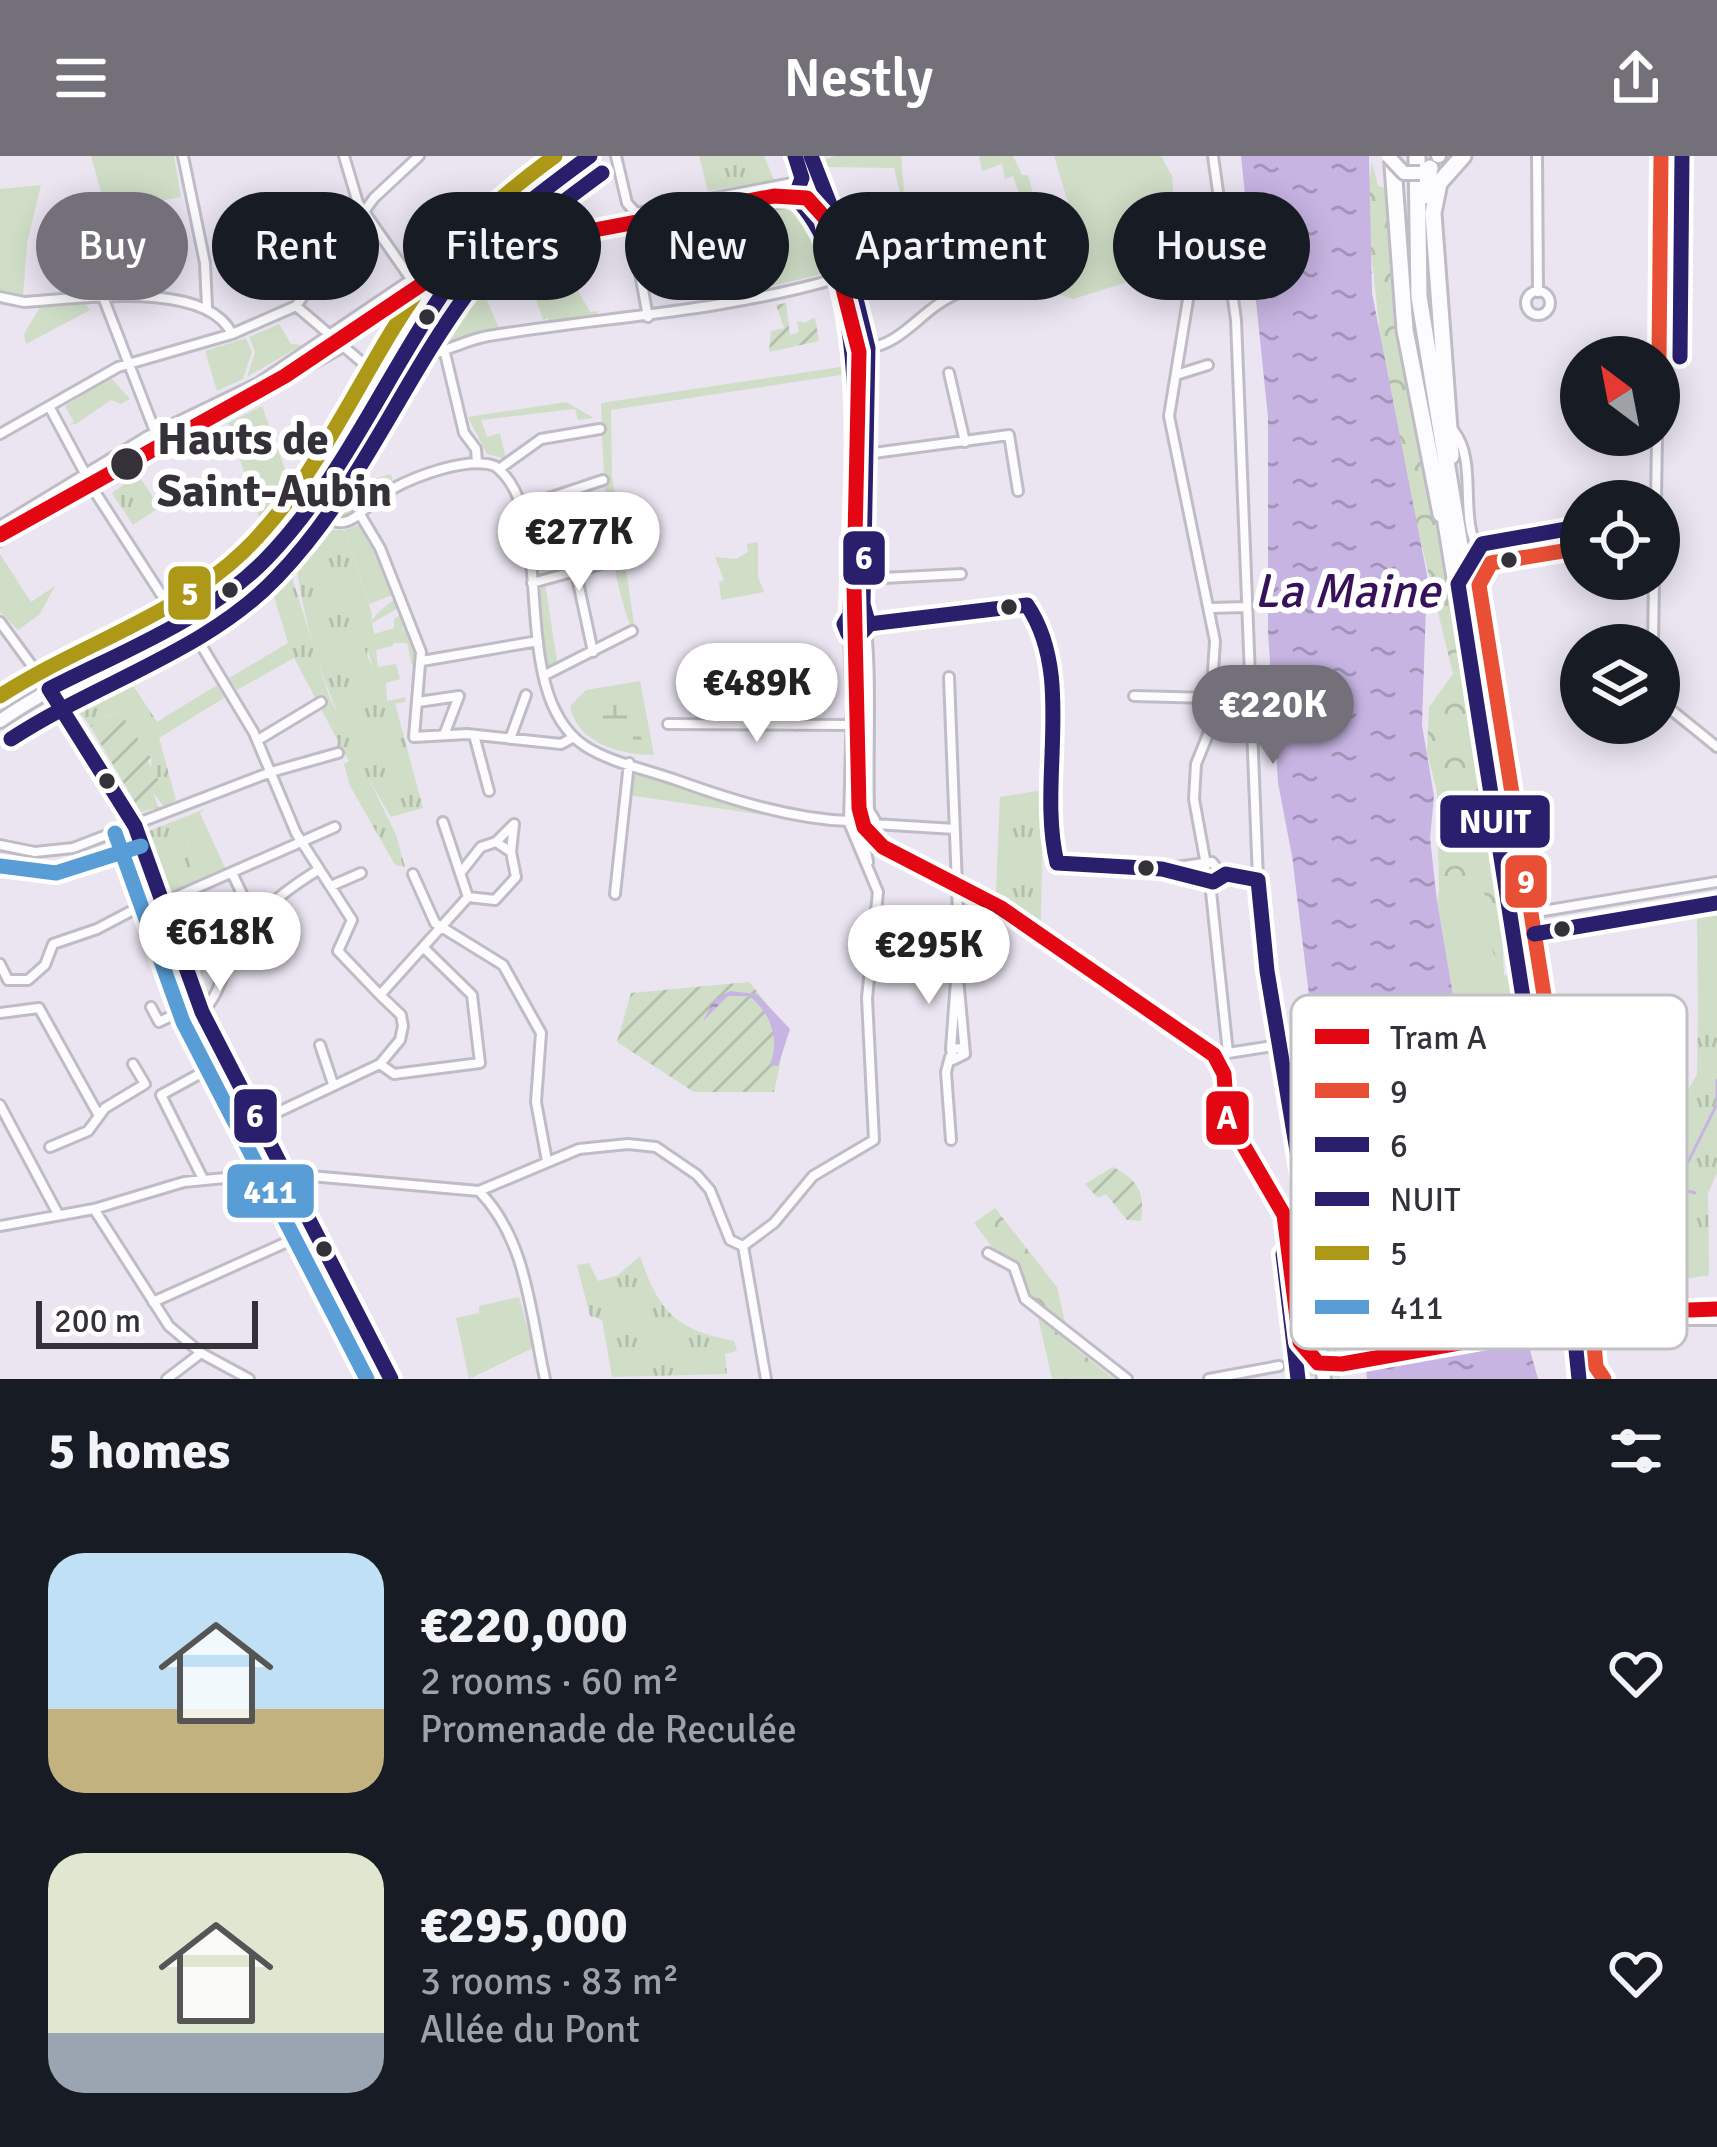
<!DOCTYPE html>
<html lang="en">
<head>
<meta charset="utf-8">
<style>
	body { margin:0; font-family:Signika,sans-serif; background:#242831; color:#f1f3f6; height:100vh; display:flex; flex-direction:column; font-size:45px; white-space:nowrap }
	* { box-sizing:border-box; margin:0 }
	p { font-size:39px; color:#9ea1a6 }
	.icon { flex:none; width:66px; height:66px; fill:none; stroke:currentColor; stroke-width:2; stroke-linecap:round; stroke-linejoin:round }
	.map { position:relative; height:1223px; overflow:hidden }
	.drawer { display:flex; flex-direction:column; background:#171b24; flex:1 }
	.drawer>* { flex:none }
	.top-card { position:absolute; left:36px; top:36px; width:1647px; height:108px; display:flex; gap:24px }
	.needle { width:78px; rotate:328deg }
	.controls { position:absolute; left:1560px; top:180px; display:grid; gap:24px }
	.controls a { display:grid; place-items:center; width:120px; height:120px; border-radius:50%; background:#171b24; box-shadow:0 6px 30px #0003; font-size:60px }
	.scale { position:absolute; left:36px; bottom:30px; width:222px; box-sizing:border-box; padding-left:12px; border:6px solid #343139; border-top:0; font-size:33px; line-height:42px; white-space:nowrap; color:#343139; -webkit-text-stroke:9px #fff; paint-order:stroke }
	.price { position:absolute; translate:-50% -102px; padding:0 27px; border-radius:42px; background:#fff; color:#222; font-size:39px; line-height:78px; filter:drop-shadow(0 3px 6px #0008) }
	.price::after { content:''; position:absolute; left:50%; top:72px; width:36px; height:27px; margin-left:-18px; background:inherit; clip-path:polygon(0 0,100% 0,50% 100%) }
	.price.on { background:#747079; color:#fff }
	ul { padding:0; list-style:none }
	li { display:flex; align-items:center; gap:36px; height:300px; padding:0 48px }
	li span { display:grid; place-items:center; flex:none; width:336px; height:240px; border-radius:36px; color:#555 }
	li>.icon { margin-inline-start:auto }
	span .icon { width:144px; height:144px; fill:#fffc; stroke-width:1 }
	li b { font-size:51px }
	h2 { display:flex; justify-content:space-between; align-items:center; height:144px; padding:0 48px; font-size:51px }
	.chip { padding:0 42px; border-radius:54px; background:#171b24; box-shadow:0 6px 30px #0003; font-size:42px; line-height:108px }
	.chip.on { background:#747079; color:#fff }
	header { display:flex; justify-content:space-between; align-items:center; height:156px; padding:0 48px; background:#747079; color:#fff; font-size:54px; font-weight:600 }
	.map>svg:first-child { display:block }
</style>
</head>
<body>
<header><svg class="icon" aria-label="menu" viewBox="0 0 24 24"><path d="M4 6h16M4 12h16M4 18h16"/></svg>Nestly<svg class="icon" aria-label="share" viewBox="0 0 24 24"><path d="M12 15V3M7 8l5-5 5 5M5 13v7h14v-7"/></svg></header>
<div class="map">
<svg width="1717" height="1223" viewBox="0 0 1717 1223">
	<defs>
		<pattern id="forest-crowns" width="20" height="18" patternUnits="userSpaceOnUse" patternTransform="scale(3)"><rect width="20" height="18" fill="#d0dec7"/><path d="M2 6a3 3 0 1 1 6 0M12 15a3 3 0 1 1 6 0" fill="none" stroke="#b3bfac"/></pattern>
		<pattern id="wetland-marsh" width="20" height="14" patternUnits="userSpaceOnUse" patternTransform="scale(3)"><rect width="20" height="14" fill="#d0dec7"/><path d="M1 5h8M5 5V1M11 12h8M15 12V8" fill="none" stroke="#b3bfac"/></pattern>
		<pattern id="park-tufts" width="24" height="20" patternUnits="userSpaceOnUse" patternTransform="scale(3)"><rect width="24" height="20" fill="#d0dec7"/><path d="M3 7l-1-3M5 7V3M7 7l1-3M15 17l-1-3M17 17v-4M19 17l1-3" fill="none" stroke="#b3bfac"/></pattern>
		<pattern id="garden-furrows" width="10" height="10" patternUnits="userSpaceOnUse" patternTransform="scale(3)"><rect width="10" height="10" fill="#d0dec7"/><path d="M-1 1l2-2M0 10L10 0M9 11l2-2" fill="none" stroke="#b3bfac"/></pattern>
		<pattern id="water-ripples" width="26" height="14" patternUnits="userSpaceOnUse" patternTransform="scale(3)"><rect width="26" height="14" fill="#c7b4e2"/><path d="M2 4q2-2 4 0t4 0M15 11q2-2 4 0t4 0" fill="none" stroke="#a293b8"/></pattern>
	</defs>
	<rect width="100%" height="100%" fill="#eae5f1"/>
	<!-- grass -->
	<path fill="#d0dec7" d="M91,0H174L181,41L106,54Z
		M835,0H901L904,35L900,37L894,12L827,11L824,4Z
		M979,0H1013L1022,19H1028L1049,94L1026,36L1019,37L1013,20L1005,23L1002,8L982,15Z
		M1054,0H1161L1172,20L1179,110L1073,143L1058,138L1050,111L1071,56Z
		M41,29L27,87L23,140L0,134V33Z
		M784,33L785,40L629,69L628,62Z
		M782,52L810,62L826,117L708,145L686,69Z
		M624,59L626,73L478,102L493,85Z
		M557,97L590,156L599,155L593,162L545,169L548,162L531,102Z
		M466,117L479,127L500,174L420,191Z
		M852,134L867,199L862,312H853L857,196L844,137Z
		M83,145L90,154L26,188L24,178L42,148Z
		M279,168L291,188L302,189L247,221L255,196L249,181Z
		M246,182L252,196L243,223L217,235L205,195Z
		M847,210V218L611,254L612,320L636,481C607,426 603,311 601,247Z
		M111,222L130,243L121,248L111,244L76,268L69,269L74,266L65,250Z
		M566,246L594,262L578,264L575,253L481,264L487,281L500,277L506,303L487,298L468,261Z
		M262,250L286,316L288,336L305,341L267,386L228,267Z
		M391,318L393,326L355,357L337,361L331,347L340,333Z
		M362,368L395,438L369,448L344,374Z
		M758,386V421L764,436L721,444L719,426L724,424L715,401L736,403L748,396L747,388Z
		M0,398L31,446L55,430L40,458L18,474L0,456Z
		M545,427L558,511L550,515L543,500L537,432Z
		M397,442L400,451L372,467L374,478L394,472V463L403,457L408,468L399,476L409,470L406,477L418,489V507L412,509L407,487H394L399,478L392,490L376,494L378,511L396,508L400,523L386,527L387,545L406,541L405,546L381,550C379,500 341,478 397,442Z
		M640,525L654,599C620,599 577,587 570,550L586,534Z
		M636,618L756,656L763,664L757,658L628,639L630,622Z
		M205,653L200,657L227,716L197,728L182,662Z
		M1477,722L1491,751L1504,819L1515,821L1558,1151L1518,1158L1495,1082L1497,1060L1512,1051L1506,1019L1489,1011L1480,996L1471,913L1460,880L1437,745L1439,735H1466Z
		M1705,740L1717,741V857H1698L1697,760Z
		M1058,784L1200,881L1217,894L1211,899L1058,793Z
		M519,1141L533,1192L469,1223L456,1162L479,1157V1150Z
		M1322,1172L1336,1188L1340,1223L1325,1218L1301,1222L1294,1176Z"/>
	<!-- forest -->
	<path fill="url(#forest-crowns)" d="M1372,6L1378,30L1387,32C1395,171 1422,303 1450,439C1474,549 1480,662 1509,772L1502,776L1504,819L1484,777L1491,751L1477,724L1467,735H1439L1437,635L1427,597L1429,551L1453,518L1388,251L1366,49Z
		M995,1052L1057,1131L1070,1188L1114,1223H1052L1035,1148L974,1067Z"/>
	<!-- wetland -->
	<path fill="url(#wetland-marsh)" d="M625,539L632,543L635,569L645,589L602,578L584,562L589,546Z"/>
	<!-- park -->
	<path fill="url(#park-tufts)" d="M699,0H764L774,24L708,35Z
		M531,102L558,147L555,157L543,164L523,104Z
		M138,319L160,351L133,369L112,337Z
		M328,374H344L372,458L367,499L379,524L381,549L395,547L423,652L391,661C344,585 301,482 295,392Z
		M286,402L329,540L396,679L405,711L395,709L350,630L344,608L349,605L342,593L336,594L338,585L294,502L237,534L229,522L288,487L267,417Z
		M121,511L157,566L217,529L224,542L159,582L176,644L164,651L153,636L151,602L118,555L90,570L69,542V536L88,527L93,532Z
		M1043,634L1041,765L996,736L1000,641Z
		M182,662L197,728L167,739L149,675Z
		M200,744L209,802L198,831L171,754Z
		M1698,857H1717V1017L1708,1037L1709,1119L1652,1128L1642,1115L1639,1124H1613L1614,1137L1605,1139L1596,1123L1589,1044L1597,1040V1029L1638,1027L1653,1002L1657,957L1686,938L1697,918Z
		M640,1100C659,1157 677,1174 734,1185L737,1195L725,1198L727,1218L612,1221L602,1164L590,1160L577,1109L589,1107L598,1125L618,1119Z"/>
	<!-- garden -->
	<path fill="url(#garden-furrows)" d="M786,147L790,179L799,176L797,165L805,167L815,161L819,185L769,196L771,175L784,172L776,149Z
		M119,555L151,602L148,605L161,629L153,636L158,652L141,656L90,570Z
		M749,826C787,870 787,880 774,936H694L617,886L631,837Z
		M1113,1011C1139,1025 1145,1036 1141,1065L1127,1064L1106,1038L1098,1042L1085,1028Z"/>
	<!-- water -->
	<path fill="url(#water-ripples)" d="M1241,0H1369L1372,137L1427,419L1422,569L1434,640L1430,682L1437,745L1460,880L1471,913L1480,996L1489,1010L1513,1026L1512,1051L1497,1061C1489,1096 1517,1142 1520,1182L1528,1187L1538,1223H1367L1345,1027L1321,937L1292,700L1278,627L1268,476V261Z
		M730,835L757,838L790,873L778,910L770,909C780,883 771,857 749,840H728L703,865L714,844Z"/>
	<!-- pier -->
	<path fill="#eae5f1" d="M1524,1159L1531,1181L1360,1212L1357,1189Z"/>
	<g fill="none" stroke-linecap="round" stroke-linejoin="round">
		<!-- stream -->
		<path stroke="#c7b4e2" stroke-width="3" d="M1717,924V943
			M1681,1033L1695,1037
			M1678,1075L1685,1012L1717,948"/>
		<defs>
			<path id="street" d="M183,0L205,107L207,151
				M344,0L358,47L411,123
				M616,0L627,47L636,57L797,26
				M811,0L838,69L868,192L863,448C873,511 867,587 869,654L875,664L863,678
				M1213,0L1236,164L1258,724L1267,815L1310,1067L1307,1094
				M1537,0L1538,136
				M1526 147a12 12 0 1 1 24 0a12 12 0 1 1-24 0Z
				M0,141L24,146C77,143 206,123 232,178
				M103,141L156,278
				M296,150L384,225
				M648,161L633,79L637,72L796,44
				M868,192C897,189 917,162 940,147C970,127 1014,120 1048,106L1025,45L961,55L958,63L974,133
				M444,193L464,277L476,293L477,306
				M400,194C427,209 458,185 488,180C604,161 721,156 835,123
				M1659,201L1661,0
				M949,217L965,286
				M1176,219L1208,209
				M50,252L95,336L179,466
				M1454,275C1482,311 1451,378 1491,407
				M0,278L118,211L232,178L296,150L374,42L419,0
				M866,298L1009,279L1018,335
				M499,313L541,283L600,273
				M1656,345L1657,279
				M519,352L603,324
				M310,353C355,385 356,351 392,333C416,320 468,300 495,310C561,359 504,536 585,590C611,607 649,614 679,625C732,644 792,663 849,665
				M361,360L380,392L421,496L414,581L467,578L561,588L574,581
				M0,370L148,280L258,227L434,108L467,95
				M0,385L341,192
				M1491,407L1479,429L1557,921L1580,1023L1596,1211L1604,1223
				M1491,407L1581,392
				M576,417L593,496
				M863,423L961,418
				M532,427L616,404
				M1211,452L1245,451
				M186,464L254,577L296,677L352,764L338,795L380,839
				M0,466L49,533
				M870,468L1010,449L1032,452L1048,517L1057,707L1162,713L1212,706L1222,719
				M1653,489L1654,423
				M794,497L795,569
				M422,505L538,485
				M545,519L632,475
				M949,521L959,783L951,893
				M1213,527L1247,525
				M1134,540L1211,542
				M1659,544L1717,591
				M418,546L459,540L444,579
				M668,568L852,569
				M1209,576L1248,575
				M474,579L489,635
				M510,583L526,539
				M258,584L321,546
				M443,666L468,741
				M874,668L955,673
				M863,678L868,706
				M0,689L35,696L73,692L271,616L338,597
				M1206,709L1194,643L1196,608L1209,576L1215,485L1169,260L1193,113L1223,95
				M462,715L481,691L496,686
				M1169,715L1210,726L1226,718L1258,724
				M413,718L435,767L503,809L541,877L536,946L547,1005
				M233,719L245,744L261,758
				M1210,726L1228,897L1279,889
				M331,730L361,717
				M615,738L629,607
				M468,741L495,744L516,721L511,696L514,668L496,686L511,696
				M162,747L335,671
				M1531,757L1717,726
				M0,808L8,824
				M957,811L965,898L953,904L951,893L963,892
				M8,824H28L45,809L53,788L97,773L158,741
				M151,851L159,866L198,847
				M202,856C223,836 222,810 237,786C257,756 287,733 318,714
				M0,857L39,852L98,958
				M320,889L333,928
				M950,901L946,916L951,984
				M380,908L394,918L480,907L472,839L425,793
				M0,949L58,1058
				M259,965L380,908L400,884L403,870L401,859L380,839L468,741
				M50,991L88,975L105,952L145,928L133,908
				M203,1023L161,939L227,903
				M479,1035C527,1084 530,1156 545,1223
				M94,1053L169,1170L201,1197L249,1223
				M0,1070L94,1053L184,1026L277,1017L479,1035L579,993L628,988L656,991L697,1019L710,1034L730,1084L743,1090
				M743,1090L774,1067L813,1020L874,984L867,842L878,736L849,667L852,549L849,479L844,468L850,458L854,187L819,66L795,41L802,22L795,0
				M743,1090L766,1223
				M988,1097L1014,1111L1025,1143L1127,1223
				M153,1146L314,1074
				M1594,1175L1665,1164H1717
				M167,1223L201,1197
				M1209,1223L1279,1210"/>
			<path id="secondary" d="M1438,0H1439
				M49,533L135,670L202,856L391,1223
				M0,565C93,501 205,472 283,385C335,327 363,258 400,191C443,113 505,51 578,0
				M1298,1223L1283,1098L1295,1088L1309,1099L1324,1223"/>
			<path id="highway" d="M1417,0L1419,141L1556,972L1579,1223
				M1393,10L1405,174L1441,358
				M1424,40L1430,12
				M1451,300L1433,57L1439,27L1463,0
				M1443,348L1555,1041
				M1580,1106L1589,1220"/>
		</defs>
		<!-- street casing -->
		<use href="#street" stroke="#c0bcc6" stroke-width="14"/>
		<!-- secondary casing -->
		<use href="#secondary" stroke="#c0bcc6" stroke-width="18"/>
		<!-- highway casing -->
		<use href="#highway" stroke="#c0bcc6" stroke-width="21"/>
		<!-- street -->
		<use href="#street" stroke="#fcfbfd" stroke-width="8"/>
		<!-- secondary -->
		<use href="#secondary" stroke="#fcfbfd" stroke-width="12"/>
		<!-- highway -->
		<use href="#highway" stroke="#fcfbfd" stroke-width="15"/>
		<!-- tram -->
		<path stroke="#c3c1c5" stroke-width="3" d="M854,378L859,348"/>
		<defs>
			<path id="secondary-bridge" d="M1388,0L1404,17H1420"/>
		</defs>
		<!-- secondary-bridge casing -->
		<use href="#secondary-bridge" stroke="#c0bcc6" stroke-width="18" stroke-linecap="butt"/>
		<!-- secondary-bridge -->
		<use href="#secondary-bridge" stroke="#fcfbfd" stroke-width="12"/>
		<defs>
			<path id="bus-1" d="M1659,201L1661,0
				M1491,407L1479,429L1557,921L1580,1023L1596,1211L1604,1223
				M1491,407L1581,392"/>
			<path id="bus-2" d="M795,0L802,22L795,41C879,128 852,342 850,458L844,468L848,478L858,481L869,469L863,448L868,192L838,69L811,0
				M869,468L1027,449C1076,521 1037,625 1057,707
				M49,533C123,495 208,463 267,402C344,322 386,218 449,128C486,75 539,38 590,0
				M49,533L135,670L202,856L391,1223
				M1057,707L1162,713L1213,726L1226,718L1258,724
				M1258,724L1267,815L1307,1055L1305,1078L1283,1098L1298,1223"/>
			<path id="bus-3" d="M1680,201L1682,0
				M1578,371L1482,388L1458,428L1536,924L1559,1026L1579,1223
				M11,583C96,527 207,495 277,421C357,338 399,231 466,139C504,89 553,53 602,17
				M1534,778L1717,747"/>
			<path id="bus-4" d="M0,540C78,489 177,460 244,395C327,314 365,202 434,113C468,68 510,33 555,0"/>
			<path id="bus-5" d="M115,677L183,866L367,1223
				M0,710L56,717L141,690"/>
		</defs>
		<!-- bus-1 casing -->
		<use href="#bus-1" stroke="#fff" stroke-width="24"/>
		<!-- bus-2 casing -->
		<use href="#bus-2" stroke="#fff" stroke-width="24"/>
		<!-- bus-3 casing -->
		<use href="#bus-3" stroke="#fff" stroke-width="24"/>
		<!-- bus-4 casing -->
		<use href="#bus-4" stroke="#fff" stroke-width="24"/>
		<!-- bus-5 casing -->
		<use href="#bus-5" stroke="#fff" stroke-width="24"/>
		<!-- bus-1 -->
		<use href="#bus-1" stroke="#e94f35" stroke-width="15"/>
		<!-- bus-2 -->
		<use href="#bus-2" stroke="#291f6c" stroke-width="15"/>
		<!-- bus-3 -->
		<use href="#bus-3" stroke="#291f6c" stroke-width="15"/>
		<!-- bus-4 -->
		<use href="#bus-4" stroke="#ae9817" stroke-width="15"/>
		<!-- bus-5 -->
		<use href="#bus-5" stroke="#589dd6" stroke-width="15"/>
		<defs>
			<path id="tram-1" d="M0,379L285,220L449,110L510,90L774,40L807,42L825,62L859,196L854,429L859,652L864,671L883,691L1001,752L1214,899L1224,918L1227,961L1284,1059L1300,1186L1318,1207L1342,1208L1632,1156L1717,1153"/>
		</defs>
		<!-- tram-1 casing -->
		<use href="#tram-1" stroke="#fff" stroke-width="24"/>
		<!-- tram-1 -->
		<use href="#tram-1" stroke="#e30613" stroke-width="15"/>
	</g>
	<!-- markers -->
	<g fill="#343139" stroke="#fff" stroke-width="4.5">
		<circle cx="427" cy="161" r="10"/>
		<circle cx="127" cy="308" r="18"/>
		<circle cx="1509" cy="404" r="10"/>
		<circle cx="230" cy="434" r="10"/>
		<circle cx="1009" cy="451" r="10"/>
		<circle cx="107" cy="625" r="10"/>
		<circle cx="1146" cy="712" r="10"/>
		<circle cx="1562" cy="773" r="10"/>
		<circle cx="324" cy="1093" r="10"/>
	</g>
	<g text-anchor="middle" stroke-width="12" stroke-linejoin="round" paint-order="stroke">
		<!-- stop labels -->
		<g font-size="45" font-weight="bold" fill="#343139" stroke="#fff" text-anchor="start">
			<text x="157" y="298">Hauts de<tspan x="157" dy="52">Saint-Aubin</tspan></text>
		</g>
		<!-- water labels -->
		<g font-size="48" font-style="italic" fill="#371159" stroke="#fff">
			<text x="1347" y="451">La Maine</text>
		</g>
	</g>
	<!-- legend -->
	<rect x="1291" y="839" width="396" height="354" rx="18" fill="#fff" stroke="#c2c1c4" stroke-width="3"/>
	<rect x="1315" y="873" width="54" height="15" fill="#e30613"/>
	<rect x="1315" y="927" width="54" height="15" fill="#e94f35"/>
	<rect x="1315" y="981" width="54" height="15" fill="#291f6c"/>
	<rect x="1315" y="1036" width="54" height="14" fill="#291f6c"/>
	<rect x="1315" y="1090" width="54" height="14" fill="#ae9817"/>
	<rect x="1315" y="1144" width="54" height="14" fill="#589dd6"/>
	<g font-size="33" fill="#343139">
		<text x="1390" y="893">Tram A</text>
		<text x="1390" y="947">9</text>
		<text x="1390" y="1001">6</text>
		<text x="1390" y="1055">NUIT</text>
		<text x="1390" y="1109">5</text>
		<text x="1390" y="1163">411</text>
	</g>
	<g stroke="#fff" stroke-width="4.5">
		<rect x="841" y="373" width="46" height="58" rx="12" fill="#291f6c"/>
		<rect x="166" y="408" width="47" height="58" rx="12" fill="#ae9817"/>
		<rect x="1438" y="637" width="114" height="57" rx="12" fill="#291f6c"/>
		<rect x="1503" y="697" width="46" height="57" rx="12" fill="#e94f35"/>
		<rect x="232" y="931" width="47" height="58" rx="12" fill="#291f6c"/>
		<rect x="1204" y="933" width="47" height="58" rx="12" fill="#e30613"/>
		<rect x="225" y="1006" width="91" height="58" rx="12" fill="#589dd6"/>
	</g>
	<g font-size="33" text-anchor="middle" font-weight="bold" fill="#fff">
		<text x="864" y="413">6</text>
		<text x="190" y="449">5</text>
		<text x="1495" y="677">NUIT</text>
		<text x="1526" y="737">9</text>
		<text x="255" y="971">6</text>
		<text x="1227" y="973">A</text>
		<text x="270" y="1047">411</text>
	</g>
</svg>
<div class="controls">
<a><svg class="needle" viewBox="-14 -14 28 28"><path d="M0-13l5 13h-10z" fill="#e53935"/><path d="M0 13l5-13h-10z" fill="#9ea1a6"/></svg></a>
<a><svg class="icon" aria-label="locate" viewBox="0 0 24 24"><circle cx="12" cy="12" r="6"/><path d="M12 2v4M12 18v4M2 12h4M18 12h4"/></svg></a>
<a><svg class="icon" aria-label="layers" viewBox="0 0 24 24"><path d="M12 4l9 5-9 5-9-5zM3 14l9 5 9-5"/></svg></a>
</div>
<div class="scale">200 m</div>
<b class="price" style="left:579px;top:438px">€277K</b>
<b class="price" style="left:757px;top:589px">€489K</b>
<b class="price on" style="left:1273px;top:611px">€220K</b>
<b class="price" style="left:220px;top:838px">€618K</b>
<b class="price" style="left:929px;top:851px">€295K</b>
<div class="top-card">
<a class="chip on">Buy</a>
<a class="chip">Rent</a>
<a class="chip">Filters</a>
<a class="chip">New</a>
<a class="chip">Apartment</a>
<a class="chip">House</a>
</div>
</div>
<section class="drawer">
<h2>5 homes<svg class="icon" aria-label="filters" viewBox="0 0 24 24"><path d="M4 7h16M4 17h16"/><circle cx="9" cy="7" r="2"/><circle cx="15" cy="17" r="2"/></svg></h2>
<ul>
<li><span style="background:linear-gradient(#bfe0f5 65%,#c2b280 0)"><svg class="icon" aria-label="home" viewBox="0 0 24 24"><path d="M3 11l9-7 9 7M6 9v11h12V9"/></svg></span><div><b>€220,000</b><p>2 rooms · 60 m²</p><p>Promenade de Reculée</p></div><svg class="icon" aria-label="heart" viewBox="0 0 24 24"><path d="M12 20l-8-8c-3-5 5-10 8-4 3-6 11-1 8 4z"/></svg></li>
<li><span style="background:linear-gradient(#dfe7d0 75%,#9aa5b1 0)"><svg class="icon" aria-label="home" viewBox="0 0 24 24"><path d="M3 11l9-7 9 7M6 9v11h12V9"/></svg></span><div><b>€295,000</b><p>3 rooms · 83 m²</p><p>Allée du Pont</p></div><svg class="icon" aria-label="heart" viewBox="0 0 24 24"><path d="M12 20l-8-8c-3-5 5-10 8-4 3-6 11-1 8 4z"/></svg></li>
</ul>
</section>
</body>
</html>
